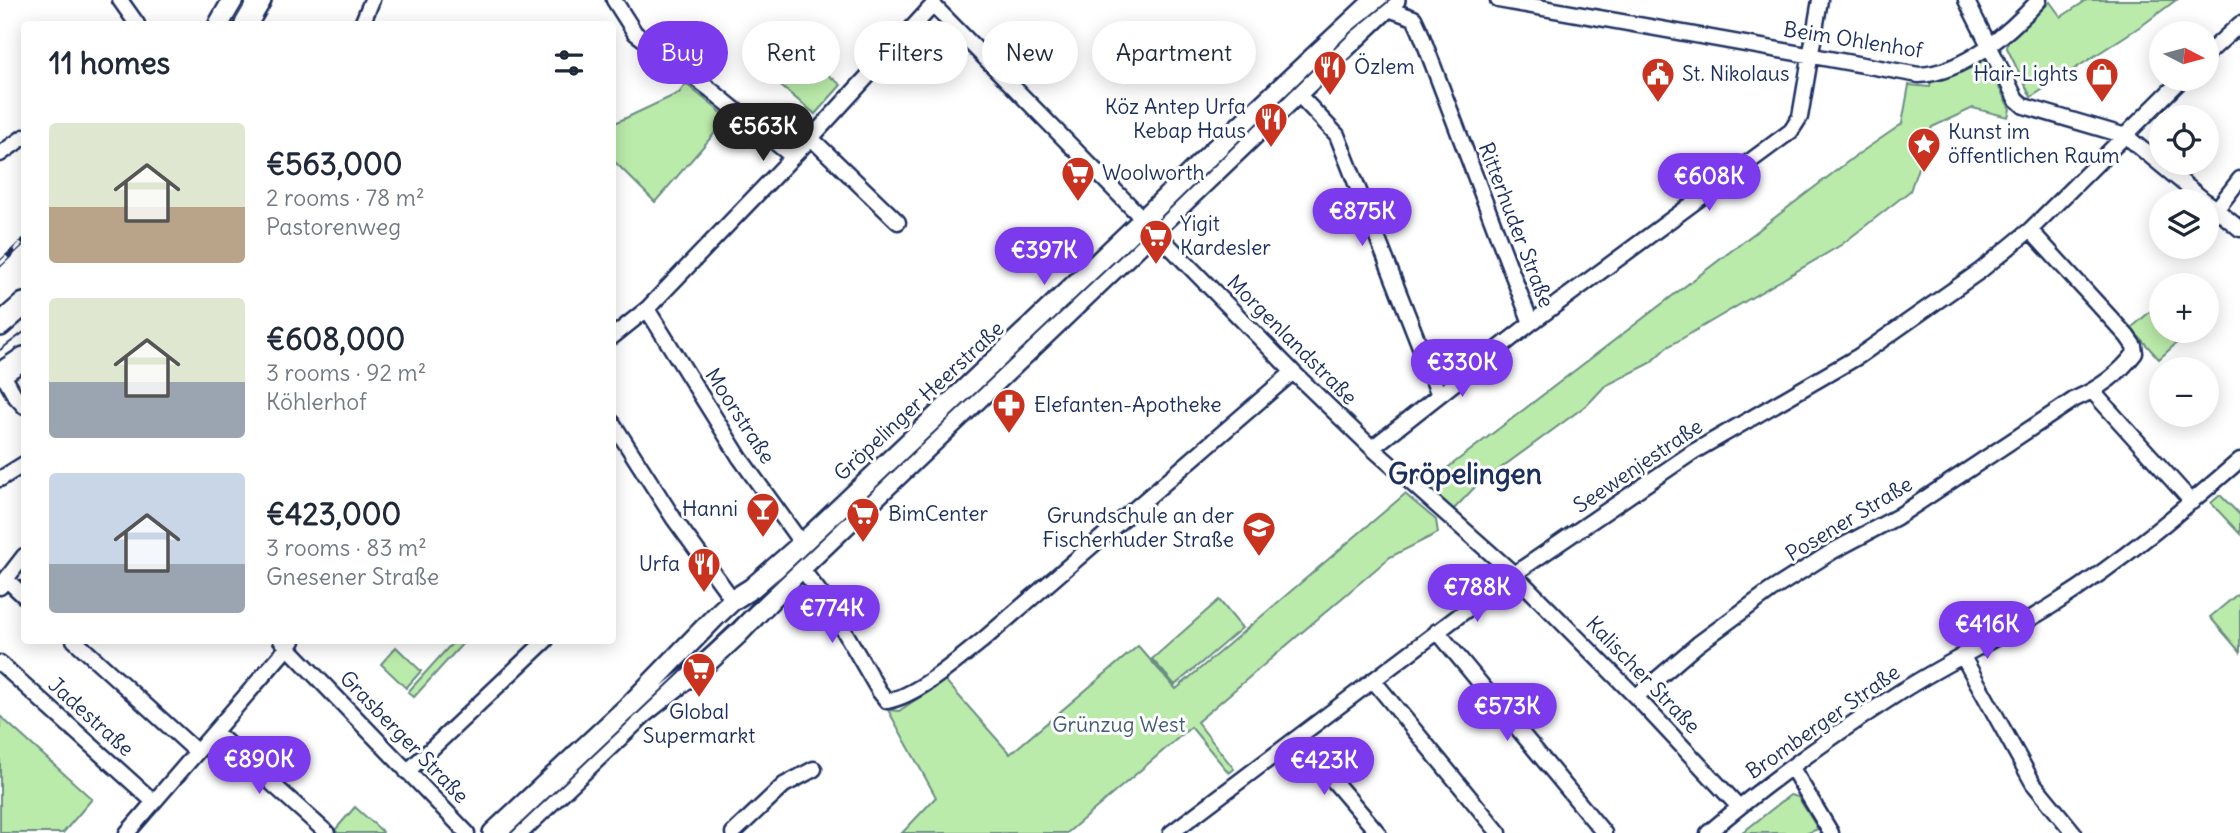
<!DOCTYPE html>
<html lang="en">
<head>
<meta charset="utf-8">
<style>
	body { margin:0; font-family:Delius,sans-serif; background:#f2f2f3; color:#1f2937; height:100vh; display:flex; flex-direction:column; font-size:26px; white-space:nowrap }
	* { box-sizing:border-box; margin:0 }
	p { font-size:23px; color:#747a83 }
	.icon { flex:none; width:38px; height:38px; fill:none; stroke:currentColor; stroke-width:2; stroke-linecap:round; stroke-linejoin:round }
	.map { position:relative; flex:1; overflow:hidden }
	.sheet { position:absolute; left:21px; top:21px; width:595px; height:623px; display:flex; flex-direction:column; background:#fff; border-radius:7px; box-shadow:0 4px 18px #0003 }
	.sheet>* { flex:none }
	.hud { position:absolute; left:637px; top:21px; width:665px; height:63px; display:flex; gap:14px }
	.needle { width:46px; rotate:96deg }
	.buttons { position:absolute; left:2149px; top:21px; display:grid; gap:14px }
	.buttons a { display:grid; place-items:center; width:70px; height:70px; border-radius:50%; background:#fff; box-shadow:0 4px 18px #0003; font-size:35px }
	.price { position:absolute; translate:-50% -60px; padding:0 16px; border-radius:24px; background:#7c3aed; color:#fff; font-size:23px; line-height:46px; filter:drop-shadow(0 2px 4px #0008) }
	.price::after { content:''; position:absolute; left:50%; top:42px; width:21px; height:16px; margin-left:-10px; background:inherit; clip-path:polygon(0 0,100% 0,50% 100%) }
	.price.active { background:#222; color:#fff }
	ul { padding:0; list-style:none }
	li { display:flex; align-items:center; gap:21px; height:175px; padding:0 28px }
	li span { display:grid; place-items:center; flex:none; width:196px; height:140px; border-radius:7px; color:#555 }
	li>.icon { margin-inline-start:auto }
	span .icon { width:84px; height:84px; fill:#fffc; stroke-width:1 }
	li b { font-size:30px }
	h2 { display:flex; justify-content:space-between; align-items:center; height:84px; padding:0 28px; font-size:30px }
	.tag { padding:0 24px; border-radius:32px; background:#fff; box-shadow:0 4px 18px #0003; font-size:24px; line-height:63px }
	.tag.active { background:#7c3aed; color:#fff }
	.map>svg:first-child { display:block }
</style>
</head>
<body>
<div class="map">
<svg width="2240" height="833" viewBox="0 0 2240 833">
	<rect width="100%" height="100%" fill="#fff"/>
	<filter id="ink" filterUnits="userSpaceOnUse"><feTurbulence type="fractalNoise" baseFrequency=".0143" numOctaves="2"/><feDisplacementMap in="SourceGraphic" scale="14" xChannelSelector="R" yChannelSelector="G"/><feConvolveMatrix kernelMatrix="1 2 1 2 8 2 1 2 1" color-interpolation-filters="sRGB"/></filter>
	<g filter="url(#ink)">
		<!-- green -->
		<path fill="#bbebaa" stroke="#6b8d84" stroke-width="2" d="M2087,0H2176L2144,24L2031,97L2007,48L2008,41L2050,2L2061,17Z
			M795,48L841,85L815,114L765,73L781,67Z
			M1984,58L2010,109L2008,117L1973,108L1932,127L1910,191L1841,245L1666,348L1649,364L1605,386L1588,404L1475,487L1453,510L1425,485L1854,157L1902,124L1909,85L1930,87L1931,80Z
			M686,84L728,118L655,202L613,160V124L679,93Z
			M2153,309L2161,319V331H2172L2180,340L2159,359L2131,328Z
			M1405,494L1436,520L1438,533L1390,557L1197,722L1234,769L1229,773L1191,727L1067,833H902L936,797L888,710L899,711L945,680L1010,754L1138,646L1176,689Z
			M2220,495L2240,515V534L2211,503Z
			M2240,592V652L2210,617Z
			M1219,600L1242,628L1175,685L1152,659Z
			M454,641H465L414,697L408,692Z
			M396,647L421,671L406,688L381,664Z
			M0,716L92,799L63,833H0Z
			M1790,795L1798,797L1818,829L1808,833H1742Z
			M355,807L383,832L382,833H338L335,830Z"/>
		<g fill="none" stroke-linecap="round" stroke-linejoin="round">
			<defs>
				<path id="minor" d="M120,0L137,24
					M614,0L635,33L711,90L793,157
					M1498,0L1919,75C1964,73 2010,32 2039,0
					M1966,0L2016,99L2024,106L2126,136L2205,201
					M933,5L1293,372L1372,448L1514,574L1636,697L1739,807
					M1388,9L1414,18L1420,31L1531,323
					M362,24L372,0
					M2207,54L2240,24
					M1297,93L1337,135L1439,395
					M811,138L898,222
					M0,154L24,137
					M2207,202L2240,229
					M2216,210L2240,179
					M647,309L740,458L802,544
					M612,337L647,309L811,138L933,5L934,0
					M2,373L15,396L24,406
					M2093,392L2192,502
					M612,422L674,519L733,600
					M1372,448L1531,323L1791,131L1800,117L1820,0
					M0,479L24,464
					M801,568L828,603L879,691L887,701C917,696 959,659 983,640L1293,372
					M6,579L24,596
					M0,587L24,556
					M1437,631L1604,833
					M74,640L197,752
					M281,640L467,833
					M1962,655L2033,783L2074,833
					M0,663L154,802
					M1373,680L1499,833
					M1636,697L1698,644L1770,591L1833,551L1897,517L2075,399C2098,389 2120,373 2135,353L2134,346L2127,336L2030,230
					M215,732L327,833
					M1297,738L1378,833
					M1792,768L1831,833
					M407,772L546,640
					M127,833L293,641
					M733,833L784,785L814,769
					M1171,833L1514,574L1693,452L1859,356L1980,271L2030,230L2182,79
					M1708,833C1768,782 1833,735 1900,692C1950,660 2006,635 2056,603C2123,561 2181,511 2240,460"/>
				<path id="secondary" d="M493,833L630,705L718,614L733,600L752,588L802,544L1144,219L1211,153L1375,0
					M517,833L643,713L711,659L737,635L801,568L1395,0"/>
				<path id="primary" d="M220,24L234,0
					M246,24L260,0
					M0,325L24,304
					M0,374L24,358"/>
			</defs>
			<!-- minor casing -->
			<use href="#minor" stroke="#1b2f5e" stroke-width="19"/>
			<!-- secondary casing -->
			<use href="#secondary" stroke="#1b2f5e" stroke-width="24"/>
			<!-- primary casing -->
			<use href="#primary" stroke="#1b2f5e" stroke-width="26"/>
			<!-- minor -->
			<use href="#minor" stroke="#fff" stroke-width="14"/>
			<!-- secondary -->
			<use href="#secondary" stroke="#fff" stroke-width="19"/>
			<!-- primary -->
			<use href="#primary" stroke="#fff" stroke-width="21"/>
			<!-- tram -->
			<path stroke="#1b2f5e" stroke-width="2" d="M231,24L245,0
				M0,350L24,332
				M511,833L1151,227L1351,32L1390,0"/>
			<defs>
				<path id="rail" d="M0,264L24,241"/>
			</defs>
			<!-- rail casing -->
			<use href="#rail" stroke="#1b2f5e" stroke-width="6"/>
			<!-- rail -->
			<use href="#rail" stroke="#fff" stroke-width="3.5" stroke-dasharray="10" stroke-linecap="butt"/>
		</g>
	</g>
	<!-- icons -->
	<defs>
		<symbol id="restaurant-pin" viewBox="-11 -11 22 30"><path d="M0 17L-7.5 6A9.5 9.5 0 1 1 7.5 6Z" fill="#c8321e" stroke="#fff"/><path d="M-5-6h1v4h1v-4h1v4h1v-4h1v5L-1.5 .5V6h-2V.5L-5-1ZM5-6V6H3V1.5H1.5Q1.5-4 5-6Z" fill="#fff"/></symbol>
		<symbol id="civic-pin" viewBox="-11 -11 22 30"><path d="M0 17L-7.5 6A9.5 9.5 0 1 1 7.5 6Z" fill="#c8321e" stroke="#fff"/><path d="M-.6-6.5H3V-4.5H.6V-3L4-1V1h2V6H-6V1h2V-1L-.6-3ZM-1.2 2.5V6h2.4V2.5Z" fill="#fff"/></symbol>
		<symbol id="shop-pin" viewBox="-11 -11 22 30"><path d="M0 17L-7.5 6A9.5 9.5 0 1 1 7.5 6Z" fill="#c8321e" stroke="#fff"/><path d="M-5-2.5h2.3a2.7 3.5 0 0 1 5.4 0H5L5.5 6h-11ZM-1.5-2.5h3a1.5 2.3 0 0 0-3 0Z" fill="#fff"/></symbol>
		<symbol id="sight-pin" viewBox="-11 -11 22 30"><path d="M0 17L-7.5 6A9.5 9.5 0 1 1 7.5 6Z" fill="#c8321e" stroke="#fff"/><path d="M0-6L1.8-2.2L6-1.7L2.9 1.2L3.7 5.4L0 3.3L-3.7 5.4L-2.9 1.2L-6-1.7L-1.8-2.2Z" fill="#fff"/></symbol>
		<symbol id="supermarket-pin" viewBox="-11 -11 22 30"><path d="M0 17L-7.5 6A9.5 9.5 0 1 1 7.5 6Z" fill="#c8321e" stroke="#fff"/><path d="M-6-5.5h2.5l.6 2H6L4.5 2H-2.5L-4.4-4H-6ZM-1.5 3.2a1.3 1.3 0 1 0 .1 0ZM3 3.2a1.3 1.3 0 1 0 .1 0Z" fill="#fff"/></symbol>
		<symbol id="pharmacy-pin" viewBox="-11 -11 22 30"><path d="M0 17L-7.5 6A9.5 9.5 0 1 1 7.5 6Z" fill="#c8321e" stroke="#fff"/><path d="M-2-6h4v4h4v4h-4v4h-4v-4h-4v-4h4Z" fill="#fff"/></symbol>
		<symbol id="bar-pin" viewBox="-11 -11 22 30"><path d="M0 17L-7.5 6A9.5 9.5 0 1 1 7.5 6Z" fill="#c8321e" stroke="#fff"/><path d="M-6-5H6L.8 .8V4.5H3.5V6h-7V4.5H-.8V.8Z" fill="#fff"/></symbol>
		<symbol id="school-pin" viewBox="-11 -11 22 30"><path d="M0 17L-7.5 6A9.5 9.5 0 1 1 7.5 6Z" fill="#c8321e" stroke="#fff"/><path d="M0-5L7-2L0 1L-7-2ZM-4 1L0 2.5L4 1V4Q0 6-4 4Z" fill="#fff"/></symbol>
	</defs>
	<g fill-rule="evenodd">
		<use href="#restaurant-pin" x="1311" y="48" width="38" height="52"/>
		<use href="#civic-pin" x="1639" y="55" width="38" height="52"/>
		<use href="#shop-pin" x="2083" y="55" width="38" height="52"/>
		<use href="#restaurant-pin" x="1252" y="100" width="38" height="52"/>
		<use href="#sight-pin" x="1905" y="125" width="38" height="52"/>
		<use href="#supermarket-pin" x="1059" y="154" width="38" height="52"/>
		<use href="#supermarket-pin" x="1137" y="217" width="38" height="52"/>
		<use href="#pharmacy-pin" x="990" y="386" width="38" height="52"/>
		<use href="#bar-pin" x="744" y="490" width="38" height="52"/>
		<use href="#supermarket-pin" x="844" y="495" width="38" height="52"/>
		<use href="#school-pin" x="1240" y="509" width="38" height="52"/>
		<use href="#restaurant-pin" x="685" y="545" width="38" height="52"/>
		<use href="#supermarket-pin" x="680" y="650" width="38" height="52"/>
	</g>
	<g text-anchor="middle" stroke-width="6" stroke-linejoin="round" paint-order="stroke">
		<!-- street labels -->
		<g font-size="21" fill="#1b2f5e" stroke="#fff">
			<text transform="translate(1853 40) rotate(9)" y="7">Beim Ohlenhof</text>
			<text transform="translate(1516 225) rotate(69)" y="7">Ritterhuder Straße</text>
			<text transform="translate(1292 340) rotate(45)" y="7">Morgenlandstraße</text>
			<text transform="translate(919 401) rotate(-43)" y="7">Gröpelinger Heerstraße</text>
			<text transform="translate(740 416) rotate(57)" y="7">Moorstraße</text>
			<text transform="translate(1638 466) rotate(-34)" y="7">Seewenjestraße</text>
			<text transform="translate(1849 519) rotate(-31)" y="7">Posener Straße</text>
			<text transform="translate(1643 675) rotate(46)" y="7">Kalischer Straße</text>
			<text transform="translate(91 717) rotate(42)" y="7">Jadestraße</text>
			<text transform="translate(1823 722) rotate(-35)" y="7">Bromberger Straße</text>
			<text transform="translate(404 737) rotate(46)" y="7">Grasberger Straße</text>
		</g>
		<!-- poi labels -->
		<g font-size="21" fill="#1b2f5e" stroke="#fff" text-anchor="start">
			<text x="1354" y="74">Özlem</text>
			<text x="1682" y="81">St. Nikolaus</text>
			<text x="2078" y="81" text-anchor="end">Hair-Lights</text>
			<text x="1246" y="114" text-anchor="end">Köz Antep Urfa<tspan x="1246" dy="24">Kebap Haus</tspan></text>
			<text x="1948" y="139">Kunst im<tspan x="1948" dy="24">öffentlichen Raum</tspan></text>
			<text x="1102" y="180">Woolworth</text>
			<text x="1180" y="231">Yigit<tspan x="1180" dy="24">Kardesler</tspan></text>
			<text x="1034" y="412">Elefanten-Apotheke</text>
			<text x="738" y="516" text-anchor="end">Hanni</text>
			<text x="888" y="521">BimCenter</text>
			<text x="1234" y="523" text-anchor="end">Grundschule an der<tspan x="1234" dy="24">Fischerhuder Straße</tspan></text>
			<text x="680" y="571" text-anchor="end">Urfa</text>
			<text x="699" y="719" text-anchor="middle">Global<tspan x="699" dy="24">Supermarkt</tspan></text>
		</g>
		<!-- park labels -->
		<g font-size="21" fill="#435e71" stroke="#fff">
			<text x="1119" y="732">Grünzug West</text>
		</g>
		<!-- district labels -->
		<g font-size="28" font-weight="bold" fill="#1b2f5e" stroke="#fff">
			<text x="1465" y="484">Gröpelingen</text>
		</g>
	</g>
</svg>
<div class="buttons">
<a><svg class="needle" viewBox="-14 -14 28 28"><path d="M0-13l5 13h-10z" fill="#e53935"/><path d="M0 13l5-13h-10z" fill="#747a83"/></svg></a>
<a><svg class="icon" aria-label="locate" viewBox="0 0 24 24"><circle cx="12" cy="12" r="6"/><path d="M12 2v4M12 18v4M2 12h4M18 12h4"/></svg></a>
<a><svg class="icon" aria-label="layers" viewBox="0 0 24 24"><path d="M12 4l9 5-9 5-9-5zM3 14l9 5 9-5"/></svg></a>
<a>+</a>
<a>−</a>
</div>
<b class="price active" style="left:763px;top:163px">€563K</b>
<b class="price" style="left:1709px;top:213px">€608K</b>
<b class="price" style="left:1362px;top:248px">€875K</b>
<b class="price" style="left:1044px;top:287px">€397K</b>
<b class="price" style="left:1462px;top:399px">€330K</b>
<b class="price" style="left:1477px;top:624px">€788K</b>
<b class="price" style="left:832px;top:645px">€774K</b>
<b class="price" style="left:1987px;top:661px">€416K</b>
<b class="price" style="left:1507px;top:743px">€573K</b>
<b class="price" style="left:259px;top:796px">€890K</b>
<b class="price" style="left:1324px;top:797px">€423K</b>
<div class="hud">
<a class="tag active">Buy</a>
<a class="tag">Rent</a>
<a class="tag">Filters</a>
<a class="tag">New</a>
<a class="tag">Apartment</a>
</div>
<section class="sheet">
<h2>11 homes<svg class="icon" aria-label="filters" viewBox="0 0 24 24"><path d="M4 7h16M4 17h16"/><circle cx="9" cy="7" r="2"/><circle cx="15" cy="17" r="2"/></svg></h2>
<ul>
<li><span style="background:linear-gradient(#dfe7d0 60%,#b9a48a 0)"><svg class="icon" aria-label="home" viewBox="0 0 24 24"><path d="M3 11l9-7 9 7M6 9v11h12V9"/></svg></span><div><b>€563,000</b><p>2 rooms · 78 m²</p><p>Pastorenweg</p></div></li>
<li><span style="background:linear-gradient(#dfe7d0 60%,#9aa5b1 0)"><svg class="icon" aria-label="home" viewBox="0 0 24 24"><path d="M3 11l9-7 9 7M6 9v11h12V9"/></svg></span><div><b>€608,000</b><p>3 rooms · 92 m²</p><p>Köhlerhof</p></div></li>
<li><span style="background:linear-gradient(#c9d6e8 65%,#9aa5b1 0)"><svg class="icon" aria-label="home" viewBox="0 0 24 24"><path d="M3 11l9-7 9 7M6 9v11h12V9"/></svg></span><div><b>€423,000</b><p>3 rooms · 83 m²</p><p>Gnesener Straße</p></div></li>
</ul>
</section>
</div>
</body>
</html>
